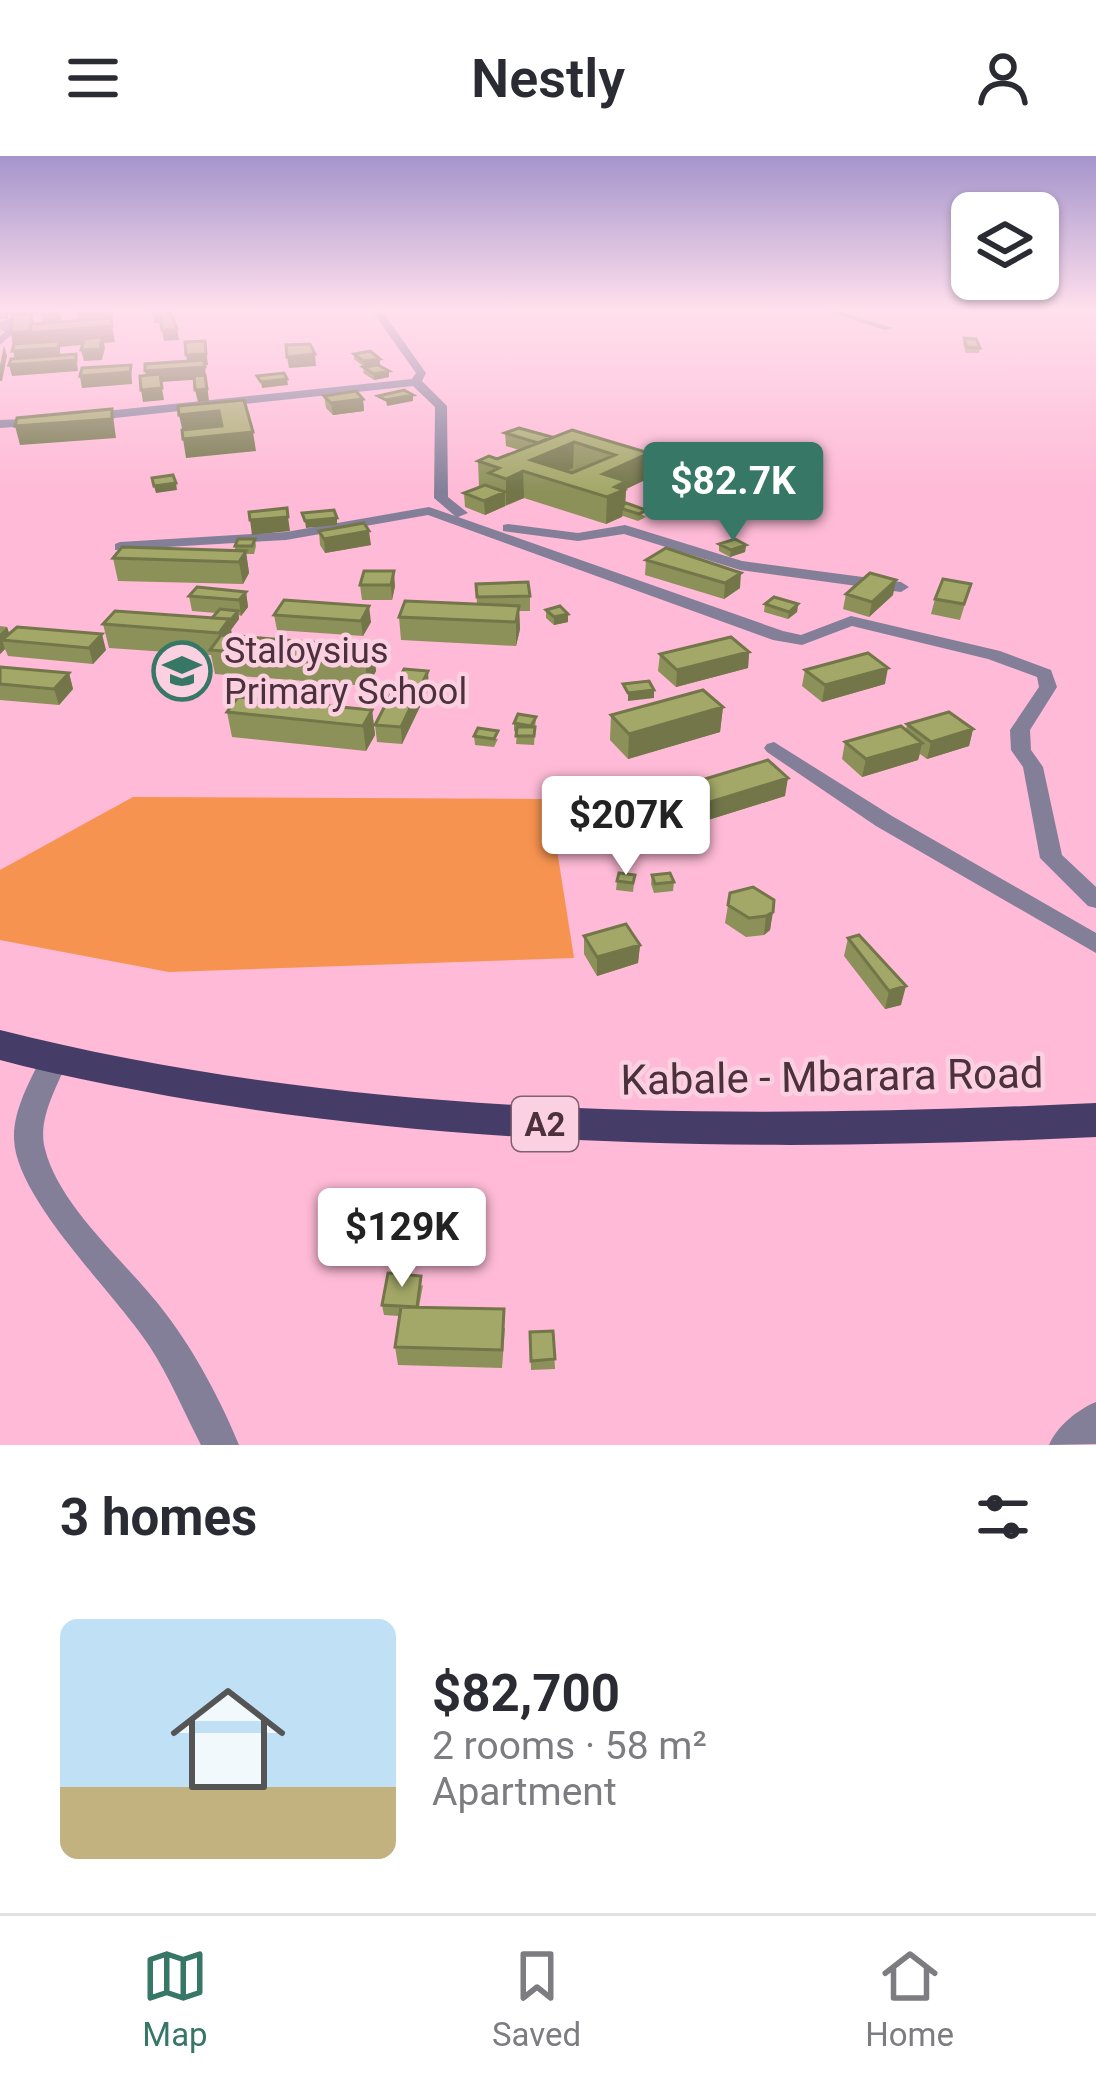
<!DOCTYPE html>
<html lang="en">
<head>
<meta charset="utf-8">
<style>
	body { margin:0; font-family:Roboto,sans-serif; background:#f7f7f7; color:#2b2b33; height:100vh; display:flex; flex-direction:column; font-size:45px; white-space:nowrap }
	* { box-sizing:border-box; margin:0 }
	p { font-size:39px; color:#7c7c81 }
	.icon { flex:none; width:66px; height:66px; fill:none; stroke:currentColor; stroke-width:2; stroke-linecap:round; stroke-linejoin:round }
	.map { position:relative; height:1289px; overflow:hidden }
	.sheet { display:flex; flex-direction:column; background:#fff; flex:1 }
	.sheet>* { flex:none }
	.buttons { position:absolute; left:951px; top:36px; display:grid; gap:24px }
	.buttons a { display:grid; place-items:center; width:108px; height:108px; border-radius:18px; background:#fff; box-shadow:0 3px 9px #0004; font-size:60px }
	.price { position:absolute; translate:-50% -102px; padding:0 27px; border-radius:12px; background:#fff; color:#222; font-size:39px; line-height:78px; filter:drop-shadow(0 3px 6px #0008) }
	.price::after { content:''; position:absolute; left:50%; top:72px; width:36px; height:27px; margin-left:-18px; background:inherit; clip-path:polygon(0 0,100% 0,50% 100%) }
	.price.selected { background:#377765; color:#fff }
	ul { padding:0; list-style:none }
	li { display:flex; align-items:center; gap:36px; height:300px; padding:0 60px }
	li span { display:grid; place-items:center; flex:none; width:336px; height:240px; border-radius:18px; color:#555 }
	li>.icon { margin-inline-start:auto }
	span .icon { width:144px; height:144px; fill:#fffc; stroke-width:1 }
	li b { font-size:51px }
	h2 { display:flex; justify-content:space-between; align-items:center; height:144px; padding:0 60px; font-size:51px }
	header { display:flex; justify-content:space-between; align-items:center; height:156px; padding:0 60px; background:#fff; font-size:54px; font-weight:600 }
	.menu { display:flex; justify-content:space-around; align-items:center; height:168px; border-top:3px solid #e1e1e2; background:#fff; font-size:33px; color:#7c7c81 }
	.menu a { display:grid; justify-items:center; gap:6px }
	.menu .selected { color:#377765 }
	.map>svg:first-child { display:block }
</style>
</head>
<body>
<header><svg class="icon" aria-label="menu" viewBox="0 0 24 24"><path d="M4 6h16M4 12h16M4 18h16"/></svg>Nestly<svg class="icon" aria-label="person" viewBox="0 0 24 24"><circle cx="12" cy="8" r="4"/><path d="M4 21q1-7 8-7t8 7"/></svg></header>
<div class="map">
<svg width="1096" height="1289" viewBox="0 0 1096 1289">
	<rect width="100%" height="100%" fill="#febad6"/>
	<!-- green -->
	<path fill="#f79350" d="M133,641L549,643L574,802L169,816L0,784V714Z"/>
	<g fill="none" stroke-linecap="round" stroke-linejoin="round">
		<!-- minor -->
		<path fill="#837f99" fill-rule="evenodd" d="M31,155H44L9,169L16,175L0,189V180L5,176L0,173V166Z
			M372,155H382L426,217L422,225L447,250L448,341L468,357L458,361L783,475L801,479L851,460L1000,495L1051,514L1057,531L1030,574L1031,594L1043,611L1062,699L1096,731V752L1088,750L1040,702L1023,611L1011,594L1010,574L1039,531L1037,521L988,503L852,470L802,489L773,484L428,359L286,384L115,394V388L120,386L286,376L429,351L455,360L434,342L435,251L413,230L87,265L81,261L87,257L412,223L416,217Z
			M825,155H839L893,172L885,174Z
			M47,262V268L43,269L0,272V264Z
			M508,368L578,377L625,369L742,405L901,426L909,431L901,436L740,414L624,378L578,385L503,375V369Z
			M774,586L892,660L1096,777V797L876,670L767,596L764,592L767,588Z
			M54,893L64,897L68,904C57,931 37,963 45,993C60,1053 130,1109 166,1158C195,1196 221,1245 239,1289H201C184,1256 170,1222 150,1191C116,1138 16,1044 14,983C13,954 31,922 44,897Z
			M1096,1246V1288L1049,1289C1057,1270 1077,1254 1096,1246Z"/>
		<!-- primary -->
		<path fill="#463c68" fill-rule="evenodd" d="M0,874C356,964 732,964 1096,947V981C737,998 375,993 23,910L0,904Z"/>
	</g>
	<!-- wall -->
	<path fill="#8c9059" d="M0,155H29L8,158V163H0Z
		M964,182L980,192L979,197H966L963,188Z
		M354,198L380,203V209H378L389,221L374,224L363,217L364,211L354,203Z
		M324,240L363,243L364,255L333,259L326,252Z
		M505,277L552,281L649,297L647,323L626,333L625,348L646,361L638,365L623,360L606,368L524,342L485,359L465,351L464,337L479,331L478,305L497,303L519,294L506,290Z
		M662,328L704,335L713,355L698,359L684,350L677,352L661,342Z
		M808,332L807,339L751,350L740,342L741,335Z
		M319,375L371,389L325,397L320,389Z
		M255,383L256,390L254,398H246L249,417L243,428L118,425L113,402L235,394V390Z
		M719,388L746,389L745,396L730,401L719,395Z
		M646,404L740,432L724,443L645,419Z
		M364,415L395,430L392,444H362L360,429Z
		M476,428L530,440V455H519L520,473L516,490L401,484L399,461L477,448Z
		M971,428L960,464L931,458L935,443Z
		M246,436L248,451L241,460L239,459V463L231,473L232,480L373,491L376,515L368,530L215,518L211,499L109,492L103,468L212,462L216,457L192,455L189,440Z
		M846,438L893,439L869,461L843,453Z
		M765,448H798L797,456L788,463L764,456Z
		M546,454L568,466L554,469L546,462Z
		M274,459L371,466L363,480L277,474Z
		M0,470L7,471L9,478L106,494L93,508L8,500L5,493L0,498Z
		M749,496L748,512L676,531L658,515L660,498Z
		M0,511L69,517L73,533L59,549L0,544Z
		M805,514L885,528L822,546L802,530Z
		M429,532L402,588L377,586L375,569Z
		M723,551L720,576L628,603L610,584L611,559Z
		M372,554L375,579L366,595L232,581L227,556Z
		M536,561L534,589L516,588L517,576L514,575V567Z
		M907,568L973,573L969,590L927,603L920,598L918,604L862,621L842,603L845,586L906,574Z
		M474,580L498,583L494,591L475,589Z
		M675,632L785,640L692,669L674,649Z
		M635,719L633,736L616,734L617,725Z
		M652,719L674,726L673,735L654,737L651,728Z
		M730,737L774,744L770,774L764,779L746,781L725,767Z
		M584,780L640,789L638,807L597,820L584,798Z
		M848,782L901,849L885,853L844,800Z
		M423,1129L419,1151L505,1172L502,1212L398,1209L395,1191L399,1160L384,1159L382,1149Z
		M553,1175L555,1213L531,1214L530,1176Z"/>
	<!-- shaded-wall -->
	<path fill="#727649" d="M5,155H29V156L8,158V163Z
		M39,155H59L62,166L42,167Z
		M75,155H113L114,161L78,164Z
		M159,156L161,167H154L152,157Z
		M32,157L34,167L112,170L115,186L104,187L105,192L102,204L84,205L81,194L101,187L60,191V203L15,206L11,177Z
		M177,173L179,184L164,185L162,174Z
		M205,185L208,209L188,210L186,199Z
		M4,189L7,200L2,225H0V209Z
		M76,198L78,215L12,220L9,209Z
		M315,198L316,210L289,212L287,201Z
		M380,203V209L364,211L363,205Z
		M131,209L132,228L82,232L80,220Z
		M205,211L209,245L198,246L195,234L206,223L161,226L164,244L143,246L141,234L147,227L145,215Z
		M389,215V221L374,224V218Z
		M287,223L288,229L262,232L261,226Z
		M413,239V245L387,250L386,244Z
		M363,243L364,255L333,259L331,247Z
		M112,253L116,282L20,289L15,270Z
		M219,255L222,274L183,277L179,259Z
		M253,276L256,295L186,302L183,283Z
		M574,286L573,312L548,323L531,304Z
		M649,297L647,323L626,333L625,352L623,353L622,361L606,368L607,341L603,318Z
		M523,315L524,342L506,349V323Z
		M176,327L177,334L156,337L154,330Z
		M808,332L807,339L751,350L752,343Z
		M505,336V350L485,359L484,345Z
		M685,336L684,350L677,352L678,338Z
		M714,341L713,355L698,359L699,345Z
		M288,361L290,375L252,379L250,364Z
		M337,362V369L306,372L305,365Z
		M369,375L371,389L325,397L324,383Z
		M746,389L745,396L730,401L731,394Z
		M246,395L249,417L243,428L239,406Z
		M394,415L395,430L392,444L391,429Z
		M741,417L740,432L724,443L725,427Z
		M896,424L893,439L869,461L872,446Z
		M246,436L248,451L241,460L239,444Z
		M798,448L797,456L788,463L789,456Z
		M369,450L371,466L363,480L361,465Z
		M519,450L520,473L516,490V466Z
		M238,455L239,463L231,474L233,487L222,495L219,477Z
		M568,458V466L554,469V461Z
		M7,471L12,485L2,484L5,493L0,498V478Z
		M102,478L106,494L93,508L89,492Z
		M373,491L376,515L368,530L365,506Z
		M749,496L748,512L676,531L677,514Z
		M888,512L885,528L822,546L825,529Z
		M428,515L429,532L402,588L401,571Z
		M69,517L73,533L59,549L54,533Z
		M654,534V542L628,545V537Z
		M723,551L720,576L628,603L629,578Z
		M372,554L375,579L366,595L363,570Z
		M973,573L969,590L927,603L931,586Z
		M922,587L918,604L862,621L866,603Z
		M788,622L785,640L692,669L694,651Z
		M773,756L770,774L764,779L766,760Z
		M640,789L638,807L597,820V801Z
		M906,830L901,849L885,853L889,835Z"/>
	<!-- building -->
	<path fill="#a3a868" stroke="#727649" stroke-width="3" fill-rule="evenodd" d="M151,155H170L177,173L162,174L159,156L152,157Z
		M32,157L30,175L11,177L13,158Z
		M111,162L112,170L30,177L31,168Z
		M102,181L100,193L81,194L84,183Z
		M964,182L976,183L980,192L967,191Z
		M59,185L58,192L12,195L14,188Z
		M205,185L206,198L186,199L185,186Z
		M310,188L315,198L287,201L286,189Z
		M370,195L380,203L363,205L354,198Z
		M76,198V204L9,209L11,203Z
		M204,204L205,211L145,215V208Z
		M131,209L130,216L80,220L82,212Z
		M378,209L389,215L374,218L363,211Z
		M284,217L287,223L261,226L257,220Z
		M160,218L162,232L141,234L140,220Z
		M205,219L207,233L195,234L194,220Z
		M404,234L413,239L386,244L378,240Z
		M356,235L363,243L331,247L324,240Z
		M244,244L253,276L183,283L182,274L222,270L219,255L179,259L178,250Z
		M112,253V263L15,270L17,262Z
		M519,272L552,281L538,287L505,277Z
		M572,274L649,297L603,318L626,325L615,331L624,334L607,341L523,315L506,323L489,317L499,312L478,305L489,300L497,303ZM574,286L615,299L572,317L531,304Z
		M173,319L176,327L154,330L152,322Z
		M690,319L704,327L694,329L714,341L699,345L685,336L678,338L662,328Z
		M800,327L808,332L752,343L741,335Z
		M485,329L505,336L484,345L464,337Z
		M626,347L646,354L639,358L623,353V349Z
		M287,352L288,361L250,364L249,356Z
		M334,354L337,362L305,365L302,357Z
		M364,367L369,375L324,383L319,375Z
		M238,383H255L252,390H235Z
		M735,383L746,389L731,394L719,388Z
		M122,391L246,395L239,406L113,402Z
		M666,392L741,417L725,427L646,404Z
		M364,415H394L391,429H360Z
		M870,417L896,424L872,446L846,438Z
		M943,423L971,428L964,448L935,443Z
		M528,426L530,440L477,441L476,428Z
		M197,431L246,436L239,444L189,440Z
		M774,441L798,448L789,456L765,448Z
		M284,444L369,450L361,465L274,459Z
		M405,445L519,450L516,466L399,461Z
		M560,450L568,458L554,461L546,454Z
		M220,453L238,455L229,466V463L212,462Z
		M115,455L229,463L219,477L103,468Z
		M17,471L102,478L89,492L2,484Z
		M221,479L373,491L365,506L210,494Z
		M731,481L749,496L677,514L660,498Z
		M868,497L888,512L825,529L805,514Z
		M0,511L69,517L54,533L0,528Z
		M404,513L428,515L401,571L375,569Z
		M649,525L654,534L628,537L623,528Z
		M703,534L723,551L629,578L611,559Z
		M238,541L372,554L363,570L227,556Z
		M949,556L973,573L931,586L907,568Z
		M518,558L536,561L531,570L514,567Z
		M901,570L922,587L866,603L845,586Z
		M517,571H535L534,580H516Z
		M478,572L498,575L494,583L474,580Z
		M768,604L788,622L694,651L675,632Z
		M619,717L635,719L633,727L617,725Z
		M670,717L674,726L655,728L652,719Z
		M753,731L774,744L773,756L766,760L749,762L728,749L730,737Z
		M626,768L640,789L597,801L584,780Z
		M859,779L906,830L889,835L848,782Z
		M388,1117L421,1120L417,1151L382,1149Z
		M401,1151L504,1153L502,1194L395,1191Z
		M553,1175L555,1203L531,1205L530,1176Z"/>
	<!-- sky -->
	<linearGradient id="sky" x2="0" y2="1"><stop stop-color="#a595cc"/><stop offset="0.46" stop-color="#ffe0ed"/><stop offset="1" stop-color="#ffe0ed" stop-opacity="0"/></linearGradient>
	<rect width="1096" height="335" fill="url(#sky)"/>
	<!-- icons -->
	<defs>
		<symbol id="school-ring" viewBox="-11 -11 22 22"><circle r="9.5" fill="#fbd0e1" stroke="#377765" stroke-width="1.5"/><path d="M0-5L7-2L0 1L-7-2ZM-4 1L0 2.5L4 1V4Q0 6-4 4Z" fill="#377765"/></symbol>
	</defs>
	<g fill-rule="evenodd">
		<use href="#school-ring" x="149" y="482" width="66" height="66"/>
	</g>
	<g text-anchor="middle" stroke-width="9" stroke-linejoin="round" paint-order="stroke">
		<!-- shield labels -->
		<rect fill="#fbd0e1" stroke="#80616e" stroke-width="3" x="512" y="941" width="66" height="54" rx="9"/>
		<g font-size="33" font-weight="bold" fill="#4c313c">
			<text x="545" y="980">A2</text>
		</g>
		<!-- poi labels -->
		<g font-size="36" fill="#4c313c" stroke="#fbd0e1" text-anchor="start">
			<text x="224" y="507">Staloysius<tspan x="224" dy="41">Primary School</tspan></text>
		</g>
		<!-- near-street labels -->
		<g font-size="42" fill="#4c313c" stroke="#fbd0e1">
			<text transform="translate(832 920) rotate(-1)" y="15">Kabale - Mbarara Road</text>
		</g>
	</g>
</svg>
<div class="buttons">
<a><svg class="icon" aria-label="layers" viewBox="0 0 24 24"><path d="M12 4l9 5-9 5-9-5zM3 14l9 5 9-5"/></svg></a>
</div>
<b class="price selected" style="left:733px;top:388px">$82.7K</b>
<b class="price" style="left:626px;top:722px">$207K</b>
<b class="price" style="left:402px;top:1134px">$129K</b>
</div>
<section class="sheet">
<h2>3 homes<svg class="icon" aria-label="filters" viewBox="0 0 24 24"><path d="M4 7h16M4 17h16"/><circle cx="9" cy="7" r="2"/><circle cx="15" cy="17" r="2"/></svg></h2>
<ul>
<li><span style="background:linear-gradient(#bfe0f5 70%,#c2b280 0)"><svg class="icon" aria-label="home" viewBox="0 0 24 24"><path d="M3 11l9-7 9 7M6 9v11h12V9"/></svg></span><div><b>$82,700</b><p>2 rooms · 58 m²</p><p>Apartment</p></div></li>
</ul>
</section>
<nav class="menu">
<a class="selected"><svg class="icon" aria-label="map" viewBox="0 0 24 24"><path d="M3 6l6-2 6 2 6-2v14l-6 2-6-2-6 2zM9 4v14M15 6v14"/></svg>Map</a>
<a><svg class="icon" aria-label="saved" viewBox="0 0 24 24"><path d="M7 4h10v16l-5-4-5 4z"/></svg>Saved</a>
<a><svg class="icon" aria-label="home" viewBox="0 0 24 24"><path d="M3 11l9-7 9 7M6 9v11h12V9"/></svg>Home</a>
</nav>
</body>
</html>
